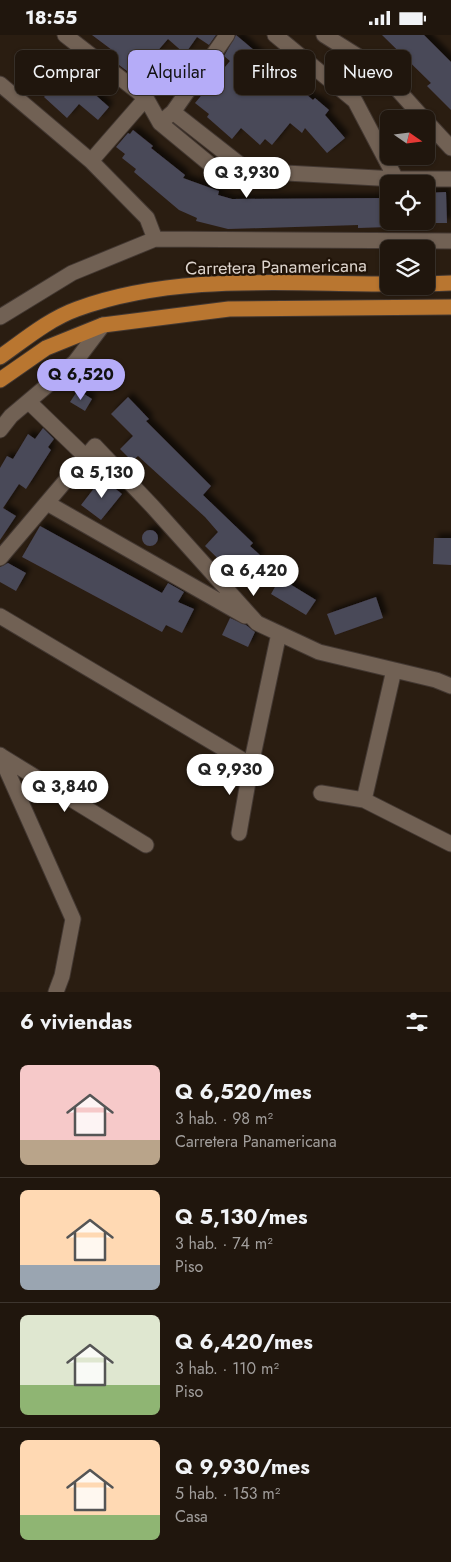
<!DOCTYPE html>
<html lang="es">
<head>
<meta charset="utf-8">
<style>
	body { margin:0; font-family:Jost,sans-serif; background:#281f16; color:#f1f3f6; height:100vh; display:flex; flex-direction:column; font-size:19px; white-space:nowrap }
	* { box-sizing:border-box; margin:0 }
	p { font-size:16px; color:#a29f9d }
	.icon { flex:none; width:28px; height:28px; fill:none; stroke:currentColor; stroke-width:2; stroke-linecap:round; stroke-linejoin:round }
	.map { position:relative; height:957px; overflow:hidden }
	.details { display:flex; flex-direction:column; background:#20160d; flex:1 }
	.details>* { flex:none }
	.banner { position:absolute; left:15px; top:15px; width:421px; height:45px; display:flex; gap:10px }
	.needle { width:32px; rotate:104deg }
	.buttons { position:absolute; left:380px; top:75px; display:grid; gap:10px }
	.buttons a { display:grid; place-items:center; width:55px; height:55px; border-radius:8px; background:#20160d; box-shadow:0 1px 4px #0004,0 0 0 1px #3d352e; font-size:25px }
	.price { position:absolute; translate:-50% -42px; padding:0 11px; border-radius:18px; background:#fff; color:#222; font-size:16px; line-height:32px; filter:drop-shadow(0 1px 2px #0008) }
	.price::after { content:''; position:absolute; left:50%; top:30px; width:15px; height:11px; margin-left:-8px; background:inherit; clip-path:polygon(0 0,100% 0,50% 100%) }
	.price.current { background:#b5acf8; color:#111 }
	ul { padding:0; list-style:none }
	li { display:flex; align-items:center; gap:15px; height:125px; padding:0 20px }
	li+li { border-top:1px solid #3d352e }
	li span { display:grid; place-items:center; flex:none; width:140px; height:100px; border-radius:8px; color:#555 }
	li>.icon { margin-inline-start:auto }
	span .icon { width:60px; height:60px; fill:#fffc; stroke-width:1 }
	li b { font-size:21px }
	h2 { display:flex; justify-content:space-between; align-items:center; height:60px; padding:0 20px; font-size:21px }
	.pill { padding:0 18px; border-radius:8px; background:#20160d; box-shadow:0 1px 4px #0004,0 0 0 1px #3d352e; font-size:18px; line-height:45px }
	.pill.current { background:#b5acf8; color:#111 }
	.status { display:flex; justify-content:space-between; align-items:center; height:35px; padding:0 25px; background:#20160d; direction:ltr }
	.status svg { height:14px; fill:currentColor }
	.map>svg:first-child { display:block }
</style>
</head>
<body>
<div class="status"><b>18:55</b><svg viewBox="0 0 49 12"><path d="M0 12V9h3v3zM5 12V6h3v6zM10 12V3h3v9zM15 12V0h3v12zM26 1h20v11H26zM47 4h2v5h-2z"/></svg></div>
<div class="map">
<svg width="451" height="957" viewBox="0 0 451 957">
	<defs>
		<filter id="shadow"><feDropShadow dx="4.5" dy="-4.5" stdDeviation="2.5" flood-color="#0009"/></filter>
	</defs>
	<rect width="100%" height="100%" fill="#2a1d11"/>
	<!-- building -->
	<path fill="#4a4859" filter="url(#shadow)" d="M92,0H216L209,10L197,2L185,19L168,4L135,42L107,21L112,15Z
		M236,0L313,65L315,63L329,75L325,80L345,103L327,118L305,93L302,98L290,88L272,110L265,104L260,110L241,93L232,104L207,82L209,79L195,68L230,26L224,21Z
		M382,0H424L451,27V75L427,51L431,48Z
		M72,22L91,37L82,48L109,72L98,85L79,69L67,83L44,62L50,55L47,52Z
		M133,95L153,111L151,113L185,140L183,143L219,156L218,160L232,164L389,163V192L358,193V190L228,194L196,186L197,183L179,175L134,137L136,134L122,123L125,119L116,112L128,98L130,99Z
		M446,157L447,188H426V158Z
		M78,355L92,364L85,376L70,367Z
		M128,362L149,384L146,386L211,451L203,460L253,508L250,511L260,520L242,547L205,511L218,497L205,482L138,421L132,426L120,414L133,401L111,379Z
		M43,393L54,404L48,412L51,415L26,454L19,449L3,473L16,481L0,505V433L7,421L13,424L28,399L35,404Z
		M102,443L122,459L101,485L81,470Z
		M40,491L162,558L168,548L184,557L178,567L194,574L182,598L166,590L162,597L22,522Z
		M142 503a8 8 0 1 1 16 0a8 8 0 1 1-16 0Z
		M434,503H451V530L433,529Z
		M8,528L26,538L16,556L0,547V532Z
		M280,543L316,565L306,580L271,559Z
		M376,562L383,583L335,600L327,579Z
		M230,583L246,590L255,597L248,612L222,600Z"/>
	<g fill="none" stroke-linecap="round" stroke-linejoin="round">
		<defs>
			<path id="minor" d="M65,0L146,63L160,88
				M227,0L173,77L160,88L212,131L249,136L396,144H451
				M275,0L355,66L396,144
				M324,0L380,35L424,84
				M0,49L91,126L147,183L155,204
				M173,77L247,135
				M426,86L451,113
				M91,126L146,63
				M0,282L72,238L155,204L451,206
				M29,367L86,422
				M0,395L11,381L75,327L103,290
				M47,468L245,581
				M0,523L95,411L153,472L257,588L319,617L436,645L451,651
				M0,581L251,730L279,598
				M0,720L73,884L62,941L56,957
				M1,721L146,810
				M321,758L364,765L451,809
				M364,765L394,635
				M239,798L251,730"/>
			<path id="trunk" d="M426,249L451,248
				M0,322C24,305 49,284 77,274C175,238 286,249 389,249
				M0,345L46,313L103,290L229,274L451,272"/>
		</defs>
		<!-- minor casing -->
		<use href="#minor" stroke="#433832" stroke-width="17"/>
		<!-- trunk casing -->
		<use href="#trunk" stroke="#433832" stroke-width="17"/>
		<!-- minor -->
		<use href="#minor" stroke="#716154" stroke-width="15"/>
		<!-- trunk -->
		<use href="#trunk" stroke="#b97630" stroke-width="15"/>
	</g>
	<g text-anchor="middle" stroke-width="4.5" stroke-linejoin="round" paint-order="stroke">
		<!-- street labels -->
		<g font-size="18" fill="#ddd4cd" stroke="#201308">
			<text transform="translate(276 232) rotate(-1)" y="6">Carretera Panamericana</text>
		</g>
	</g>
</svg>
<div class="buttons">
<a><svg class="needle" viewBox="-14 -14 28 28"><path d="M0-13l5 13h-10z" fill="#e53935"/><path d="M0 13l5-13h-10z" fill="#a29f9d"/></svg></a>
<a><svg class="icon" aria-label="locate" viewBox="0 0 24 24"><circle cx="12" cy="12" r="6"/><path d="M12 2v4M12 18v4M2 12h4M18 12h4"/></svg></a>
<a><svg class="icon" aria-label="layers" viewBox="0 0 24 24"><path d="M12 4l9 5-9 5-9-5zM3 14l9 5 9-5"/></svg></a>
</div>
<b class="price" style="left:247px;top:164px">Q 3,930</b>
<b class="price current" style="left:81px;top:366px">Q 6,520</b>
<b class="price" style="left:102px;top:464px">Q 5,130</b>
<b class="price" style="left:254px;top:562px">Q 6,420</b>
<b class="price" style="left:230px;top:761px">Q 9,930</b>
<b class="price" style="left:65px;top:778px">Q 3,840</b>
<div class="banner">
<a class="pill">Comprar</a>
<a class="pill current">Alquilar</a>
<a class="pill">Filtros</a>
<a class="pill">Nuevo</a>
</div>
</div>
<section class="details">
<h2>6 viviendas<svg class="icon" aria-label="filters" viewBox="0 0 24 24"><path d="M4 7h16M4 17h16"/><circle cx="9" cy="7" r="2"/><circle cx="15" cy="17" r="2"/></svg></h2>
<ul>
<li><span style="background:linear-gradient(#f6c9c9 75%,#b9a48a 0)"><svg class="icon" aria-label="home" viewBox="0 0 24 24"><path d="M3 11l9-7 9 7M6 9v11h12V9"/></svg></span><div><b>Q 6,520/mes</b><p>3 hab. · 98 m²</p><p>Carretera Panamericana</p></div></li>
<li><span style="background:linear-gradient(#ffd9b3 75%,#9aa5b1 0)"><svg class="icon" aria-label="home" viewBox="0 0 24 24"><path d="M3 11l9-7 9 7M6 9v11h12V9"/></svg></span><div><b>Q 5,130/mes</b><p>3 hab. · 74 m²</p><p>Piso</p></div></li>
<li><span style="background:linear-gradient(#dfe7d0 70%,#8fb573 0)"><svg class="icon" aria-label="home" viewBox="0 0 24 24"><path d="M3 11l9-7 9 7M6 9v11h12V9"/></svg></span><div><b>Q 6,420/mes</b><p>3 hab. · 110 m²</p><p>Piso</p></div></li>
<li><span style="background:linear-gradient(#ffd9b3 75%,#8fb573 0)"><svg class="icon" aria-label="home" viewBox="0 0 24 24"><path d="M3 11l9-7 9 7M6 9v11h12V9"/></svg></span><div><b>Q 9,930/mes</b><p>5 hab. · 153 m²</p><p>Casa</p></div></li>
</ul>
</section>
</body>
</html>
